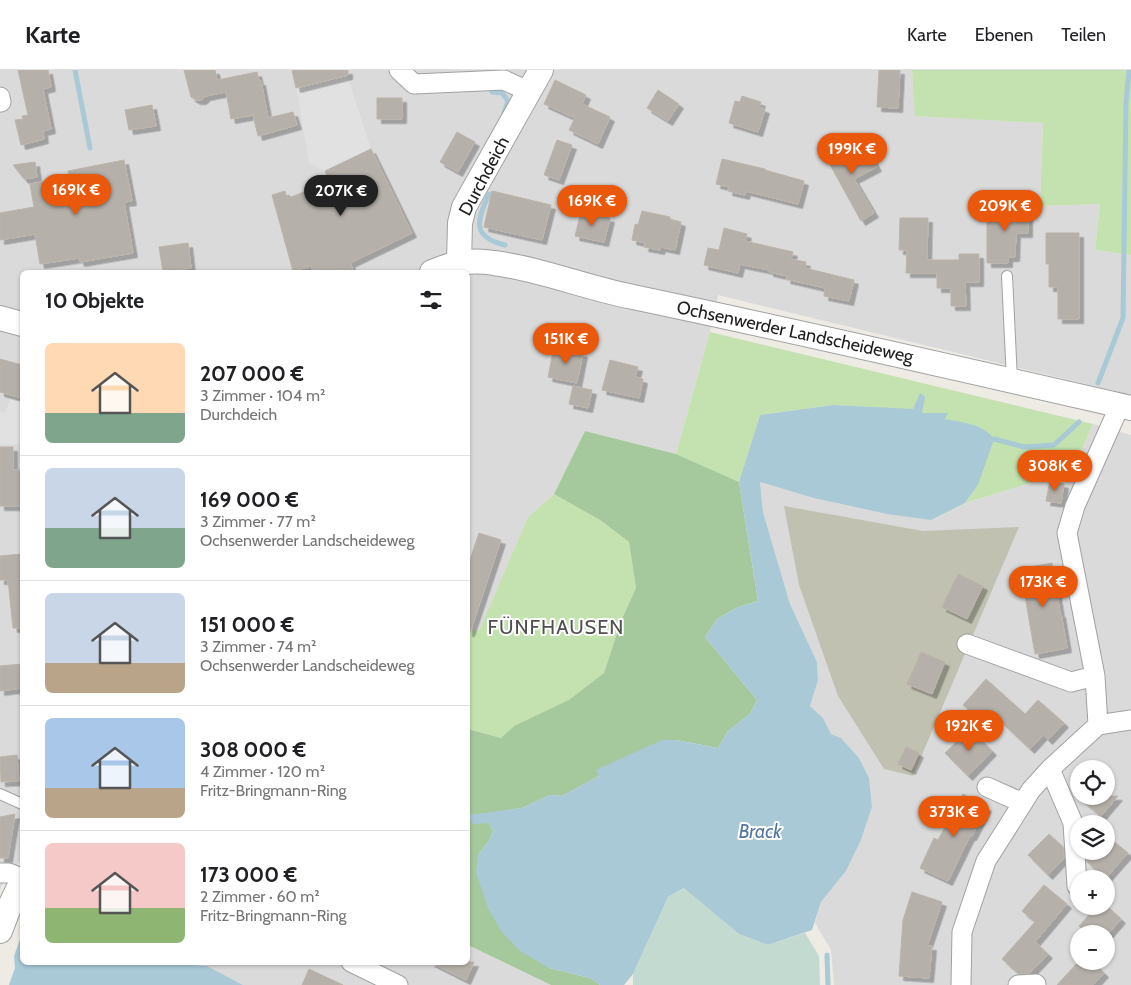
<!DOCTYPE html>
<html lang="de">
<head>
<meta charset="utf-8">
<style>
	body { margin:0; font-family:Cabin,sans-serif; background:#f6f6f6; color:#202124; height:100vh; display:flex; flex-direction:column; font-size:19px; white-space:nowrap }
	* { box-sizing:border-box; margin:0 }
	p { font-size:16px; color:#757577 }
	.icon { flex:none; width:28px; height:28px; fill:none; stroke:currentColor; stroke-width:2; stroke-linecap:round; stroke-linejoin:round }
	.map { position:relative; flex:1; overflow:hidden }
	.panel { position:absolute; left:20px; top:200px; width:450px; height:695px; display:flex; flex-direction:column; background:#fff; border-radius:8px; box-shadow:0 1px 4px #0004 }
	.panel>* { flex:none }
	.buttons { position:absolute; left:1070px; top:690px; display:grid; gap:10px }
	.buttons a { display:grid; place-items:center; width:45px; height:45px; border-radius:50%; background:#fff; box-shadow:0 1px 4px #0004; font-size:25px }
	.price { position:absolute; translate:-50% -42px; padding:0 11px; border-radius:18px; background:#ea580c; color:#fff; font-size:16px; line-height:32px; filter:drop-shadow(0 1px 2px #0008) }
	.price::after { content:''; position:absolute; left:50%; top:30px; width:15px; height:11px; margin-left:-8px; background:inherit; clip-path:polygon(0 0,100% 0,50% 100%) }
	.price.selected { background:#222; color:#fff }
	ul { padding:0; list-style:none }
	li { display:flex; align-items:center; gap:15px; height:125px; padding:0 25px }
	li+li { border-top:1px solid #e0e0e0 }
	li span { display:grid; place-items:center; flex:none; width:140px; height:100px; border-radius:8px; color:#555 }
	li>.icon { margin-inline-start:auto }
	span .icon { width:60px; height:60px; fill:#fffc; stroke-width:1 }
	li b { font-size:21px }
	h2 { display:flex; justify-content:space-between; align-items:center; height:60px; padding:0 25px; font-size:21px }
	header { display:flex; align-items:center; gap:30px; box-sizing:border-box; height:70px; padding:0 25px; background:#fff; border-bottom:1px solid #e0e0e0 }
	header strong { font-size:24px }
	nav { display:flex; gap:28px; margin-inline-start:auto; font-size:18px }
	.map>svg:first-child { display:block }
</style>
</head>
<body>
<header>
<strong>Karte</strong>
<nav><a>Karte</a><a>Ebenen</a><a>Teilen</a></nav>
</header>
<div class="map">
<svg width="1131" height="915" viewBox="0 0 1131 915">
	<defs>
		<filter id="shadow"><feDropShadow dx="4.5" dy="4.5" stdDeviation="0" flood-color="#0004"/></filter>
	</defs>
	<rect width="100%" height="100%" fill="#edebe4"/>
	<!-- residential -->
	<path fill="#dbdada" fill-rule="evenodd" d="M0,0H912L916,46L1043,53L1040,136L1100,134L1095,180L1131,185V325L718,225L710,262L676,384L585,361L554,424L528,447L479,562L468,559V202H22V788L1,817L0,821Z
		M1093,354L1131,365V915H834L831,880L815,853L821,832L846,801L861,770L872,737L869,708L859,688L841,668L831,664L823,648L810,636L818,610L817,592L790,534L763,442L760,412L840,434L931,450L965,433L1024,415L1074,398ZM1079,699H1106V726H1079ZM1079,754H1106V781H1079ZM1079,809H1106V836H1079ZM1079,864H1106V891H1079Z
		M468,875L551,915H243L207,896L169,893L468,892Z"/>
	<!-- construction -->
	<path fill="#c0c1b1" d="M784,436L923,461L1019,457L913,706L884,699L838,626L799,515Z"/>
	<!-- grass -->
	<path fill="#c4e2af" d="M912,0H1131V185L1095,180L1100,134L1040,136L1043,53L915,46Z
		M710,262L1093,354L1074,397L1024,415L965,433L978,415L966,353L944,349L948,343H922L920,324L914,340L833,335L760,345L739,412L676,384Z
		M554,424L600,450L629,472L636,518L621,551L604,603L569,631L514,656L501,668L468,659V559L479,561L528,447Z"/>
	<!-- forest -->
	<path fill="#a6c89d" d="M585,361L676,384L739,412L758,531L738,537L717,549L705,567L757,630L750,644L728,661L718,678L676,670L597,700L599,706L562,726L550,725L522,738L469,746L489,753L493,761L490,769L478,785L549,898L590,908L600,915H551L468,875V659L501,668L514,656L569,630L604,603L621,551L636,518L629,472L600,450L554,424Z"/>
	<!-- wetland -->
	<path fill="#c3dad1" d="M685,818L739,864L768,875L805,863L819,886L820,915H633V904L668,827Z"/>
	<!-- parking -->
	<path fill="#e1e1e1" d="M347,5L371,79L325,101L309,93L296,16L310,15Z
		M10,329L22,333V374L0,375V342L5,343Z"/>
	<!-- water -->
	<path fill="#a9c9d7" d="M920,323L925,327L922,343H948L945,349C961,352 984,354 994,369L978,415L965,433L931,450L887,444L814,428L760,412L763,442L790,534L817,592L818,610L810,636L823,648L831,664L841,668L859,688L869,708L872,737L861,770L846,801L821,832L812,860L768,875L739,864L684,818L668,827L633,904L624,915H600L590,908L549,898L520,881L501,861L488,838L476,803L478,785L490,769L493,761L489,753L472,754L469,745L522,738L550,725L562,726L599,706L596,700L662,670H676L718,678L728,661L750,644L757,630L705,567L717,549L738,537L758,531L739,412L760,345L833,335L913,339Z
		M22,864V892L169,893L207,896L243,915H9L15,898L14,886Z"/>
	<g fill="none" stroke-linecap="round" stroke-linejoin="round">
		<!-- stream -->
		<path stroke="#a9c9d7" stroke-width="5" d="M75,0L90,78
			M492,22L502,23L508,31L504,43
			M489,124C477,150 471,167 505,175
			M1098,313L1123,248L1126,32L1129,0
			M994,369L1024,377L1054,375L1079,352
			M827,885L828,915"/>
	</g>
	<!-- building -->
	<path fill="#b6b0aa" stroke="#bdb3a8" filter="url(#shadow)" d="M18,0H48L51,17L43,19L51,59L43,61L44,69L21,75L15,50L23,49L22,46L28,45Z
		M184,0H215L217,10L257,2L259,11H261L268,48L293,42L297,55L258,66L253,45L231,49L226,22L206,26L202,30H196L191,27Z
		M292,0H348V5L296,18Z
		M879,0H900L898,38L877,37Z
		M555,10L586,25L582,34L610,47L598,74L569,60L575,48L544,34Z
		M658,20L679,34L668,51L647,38Z
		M742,26L761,32L759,37L765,39L758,62L729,53L735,31L740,32Z
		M377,28H402V49H377Z
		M152,35L156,56L129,60L125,40Z
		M457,62L475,72L458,102L440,92Z
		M557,70L572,75L559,110L544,105Z
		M843,71L850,86L866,77L877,97L854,109L874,143L861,151L823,82Z
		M371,79L412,163L350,193L354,202H314L311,196L293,201L272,125L285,121L287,129L329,111L325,101Z
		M722,89L765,99V100L804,111L798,134L746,121L745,125L728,121L729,117L716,114Z
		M124,90L132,131L124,132L133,183L80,192L79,188L40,194L35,164L0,170V143L34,137L30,114L69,107L68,101Z
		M35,92L37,107L24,109L13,95Z
		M492,121L551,135L542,170L484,157Z
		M1008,135H1028V163H1016L1015,187H1008V193H987V141L1008,140Z
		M642,141L670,147V149L681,152L675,180L661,177L660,180L644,177L645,173L632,170L635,154L638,155Z
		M581,142L610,148L604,172L575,166Z
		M900,148H928L927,190H959V184H979V212H965L966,236H951V218H937V203H906L907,180H899Z
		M724,158L747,164L745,171L793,182L791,189L806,192L805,198L854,210L849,231L824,226L825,218L786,209L787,206L769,202V200L740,194L738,203L704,195L708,178L719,180Z
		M1046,163H1079V249H1058V217H1049V194H1046Z
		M188,173L191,198L163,202L159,177Z
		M554,277L583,283L577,313L548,307Z
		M0,289L22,295V328L0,322Z
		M610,290L638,297L635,307L643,309L639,328L602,320Z
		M573,316L592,320L588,338L569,334Z
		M0,377H13V400H22V436H0Z
		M1050,411L1064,414L1061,433L1046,431Z
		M479,463L501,470L470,562H468V496Z
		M22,484V558H13L8,510H0V486Z
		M1052,493L1060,543H1061L1067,578L1035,584L1025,526H1023L1018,499Z
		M958,504L983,516L967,549L942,537Z
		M921,582L945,592L932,624L907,614Z
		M22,594V618L0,621V596Z
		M986,609L1025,644L1038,630L1064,653L1048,670L1043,665L1030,679L994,645L985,654L963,635Z
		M970,659L992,681L968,706L945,683Z
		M906,677L919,683L911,700L898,694Z
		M17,685L19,711L1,712L0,687Z
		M963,724L987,737L972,766H970L948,811L920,798L934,768L938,770Z
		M1077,726H1118L1101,746Z
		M15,744L8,788H0V747Z
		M1049,764L1063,777L1064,788L1048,805L1028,785Z
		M1106,765L1128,783L1106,808L1087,792L1086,785L1089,781H1106Z
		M1044,815L1067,834L1035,872L1048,884L1030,903L1019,904L1002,889L1035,852L1022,841Z
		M912,822L942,832L927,876H932L929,908L899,906L903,850Z
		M1097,836H1107L1121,849L1108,864H1088L1079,856Z
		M1079,891H1092L1104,903L1093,915H1057Z
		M430,892H474L466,910Z
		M309,899L343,915H302Z"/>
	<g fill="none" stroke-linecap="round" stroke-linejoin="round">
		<defs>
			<path id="service" d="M1007,206L1012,310
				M0,724L22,734"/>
			<path id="minor" d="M399,0L414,14L504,10L530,22
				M0,27L1,32
				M967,574L1071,612L1095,606
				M1098,655L1095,606L1067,463L1075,436L1120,335
				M1050,699L1073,753L1077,816
				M987,717L1023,733
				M0,803H9L22,808
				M351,892L398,915
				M961,915L962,862L986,791L1031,720L1050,699L1098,655L1131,650
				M1018,915L1036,914"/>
			<path id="tertiary" d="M459,192L460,153L464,137L541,0
				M432,202C454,193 470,189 494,193C541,199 586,218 633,227C800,262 965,300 1131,338
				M0,248L22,254
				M0,861L8,840L22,811"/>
		</defs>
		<!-- service casing -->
		<use href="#service" stroke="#a1a1a1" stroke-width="12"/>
		<!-- minor casing -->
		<use href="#minor" stroke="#a1a1a1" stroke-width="21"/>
		<!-- tertiary casing -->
		<use href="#tertiary" stroke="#a1a1a1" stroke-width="26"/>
		<!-- service -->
		<use href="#service" stroke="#fff" stroke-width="10"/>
		<!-- minor -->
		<use href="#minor" stroke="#fff" stroke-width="19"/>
		<!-- tertiary -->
		<use href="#tertiary" stroke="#fff" stroke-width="24"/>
	</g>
	<g text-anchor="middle" stroke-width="4" stroke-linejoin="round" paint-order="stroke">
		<!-- street labels -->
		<g font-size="18" fill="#1d1d1d" stroke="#fff">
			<text transform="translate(484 106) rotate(-62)" y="6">Durchdeich</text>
			<text transform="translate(795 262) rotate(12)" y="6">Ochsenwerder Landscheideweg</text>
		</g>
		<!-- water labels -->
		<g font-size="19" font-style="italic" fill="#5475a3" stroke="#fff">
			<text x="760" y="768">Brack</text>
		</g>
		<!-- quarter labels -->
		<g font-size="20" letter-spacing="1" fill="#505050" stroke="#fff">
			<text x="556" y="564">FÜNFHAUSEN</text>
		</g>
	</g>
</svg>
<div class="buttons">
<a><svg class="icon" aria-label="locate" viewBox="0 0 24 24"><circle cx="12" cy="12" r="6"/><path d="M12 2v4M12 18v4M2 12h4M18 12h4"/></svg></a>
<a><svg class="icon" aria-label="layers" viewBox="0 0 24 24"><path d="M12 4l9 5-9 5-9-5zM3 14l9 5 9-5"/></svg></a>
<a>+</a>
<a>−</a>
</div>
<b class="price" style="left:852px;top:105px">199K €</b>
<b class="price" style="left:76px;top:146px">169K €</b>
<b class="price selected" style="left:341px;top:147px">207K €</b>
<b class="price" style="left:592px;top:157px">169K €</b>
<b class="price" style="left:1005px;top:162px">209K €</b>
<b class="price" style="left:566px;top:295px">151K €</b>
<b class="price" style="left:1055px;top:422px">308K €</b>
<b class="price" style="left:1043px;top:538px">173K €</b>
<b class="price" style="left:969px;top:682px">192K €</b>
<b class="price" style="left:954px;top:768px">373K €</b>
<section class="panel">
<h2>10 Objekte<svg class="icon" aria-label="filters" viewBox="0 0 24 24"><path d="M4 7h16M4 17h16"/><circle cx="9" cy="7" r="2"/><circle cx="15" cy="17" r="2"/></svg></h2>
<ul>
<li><span style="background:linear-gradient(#ffd9b3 70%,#7fa58c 0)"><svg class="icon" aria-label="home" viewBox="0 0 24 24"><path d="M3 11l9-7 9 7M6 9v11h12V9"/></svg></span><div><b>207 000 €</b><p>3 Zimmer · 104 m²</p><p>Durchdeich</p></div></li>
<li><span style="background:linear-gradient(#c9d6e8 60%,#7fa58c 0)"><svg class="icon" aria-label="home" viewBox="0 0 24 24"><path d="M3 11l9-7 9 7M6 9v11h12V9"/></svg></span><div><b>169 000 €</b><p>3 Zimmer · 77 m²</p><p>Ochsenwerder Landscheideweg</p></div></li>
<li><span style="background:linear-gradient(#c9d6e8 70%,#b9a48a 0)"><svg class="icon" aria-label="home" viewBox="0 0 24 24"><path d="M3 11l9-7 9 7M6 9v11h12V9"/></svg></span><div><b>151 000 €</b><p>3 Zimmer · 74 m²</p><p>Ochsenwerder Landscheideweg</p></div></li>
<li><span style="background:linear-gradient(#a9c7e8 70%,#b9a48a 0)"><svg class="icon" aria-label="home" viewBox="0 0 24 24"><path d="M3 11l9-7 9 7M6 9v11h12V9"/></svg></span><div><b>308 000 €</b><p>4 Zimmer · 120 m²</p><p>Fritz-Bringmann-Ring</p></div></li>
<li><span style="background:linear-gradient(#f6c9c9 65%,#8fb573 0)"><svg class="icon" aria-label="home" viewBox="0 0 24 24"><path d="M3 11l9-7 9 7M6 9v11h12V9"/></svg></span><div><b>173 000 €</b><p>2 Zimmer · 60 m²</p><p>Fritz-Bringmann-Ring</p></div></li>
</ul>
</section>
</div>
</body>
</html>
